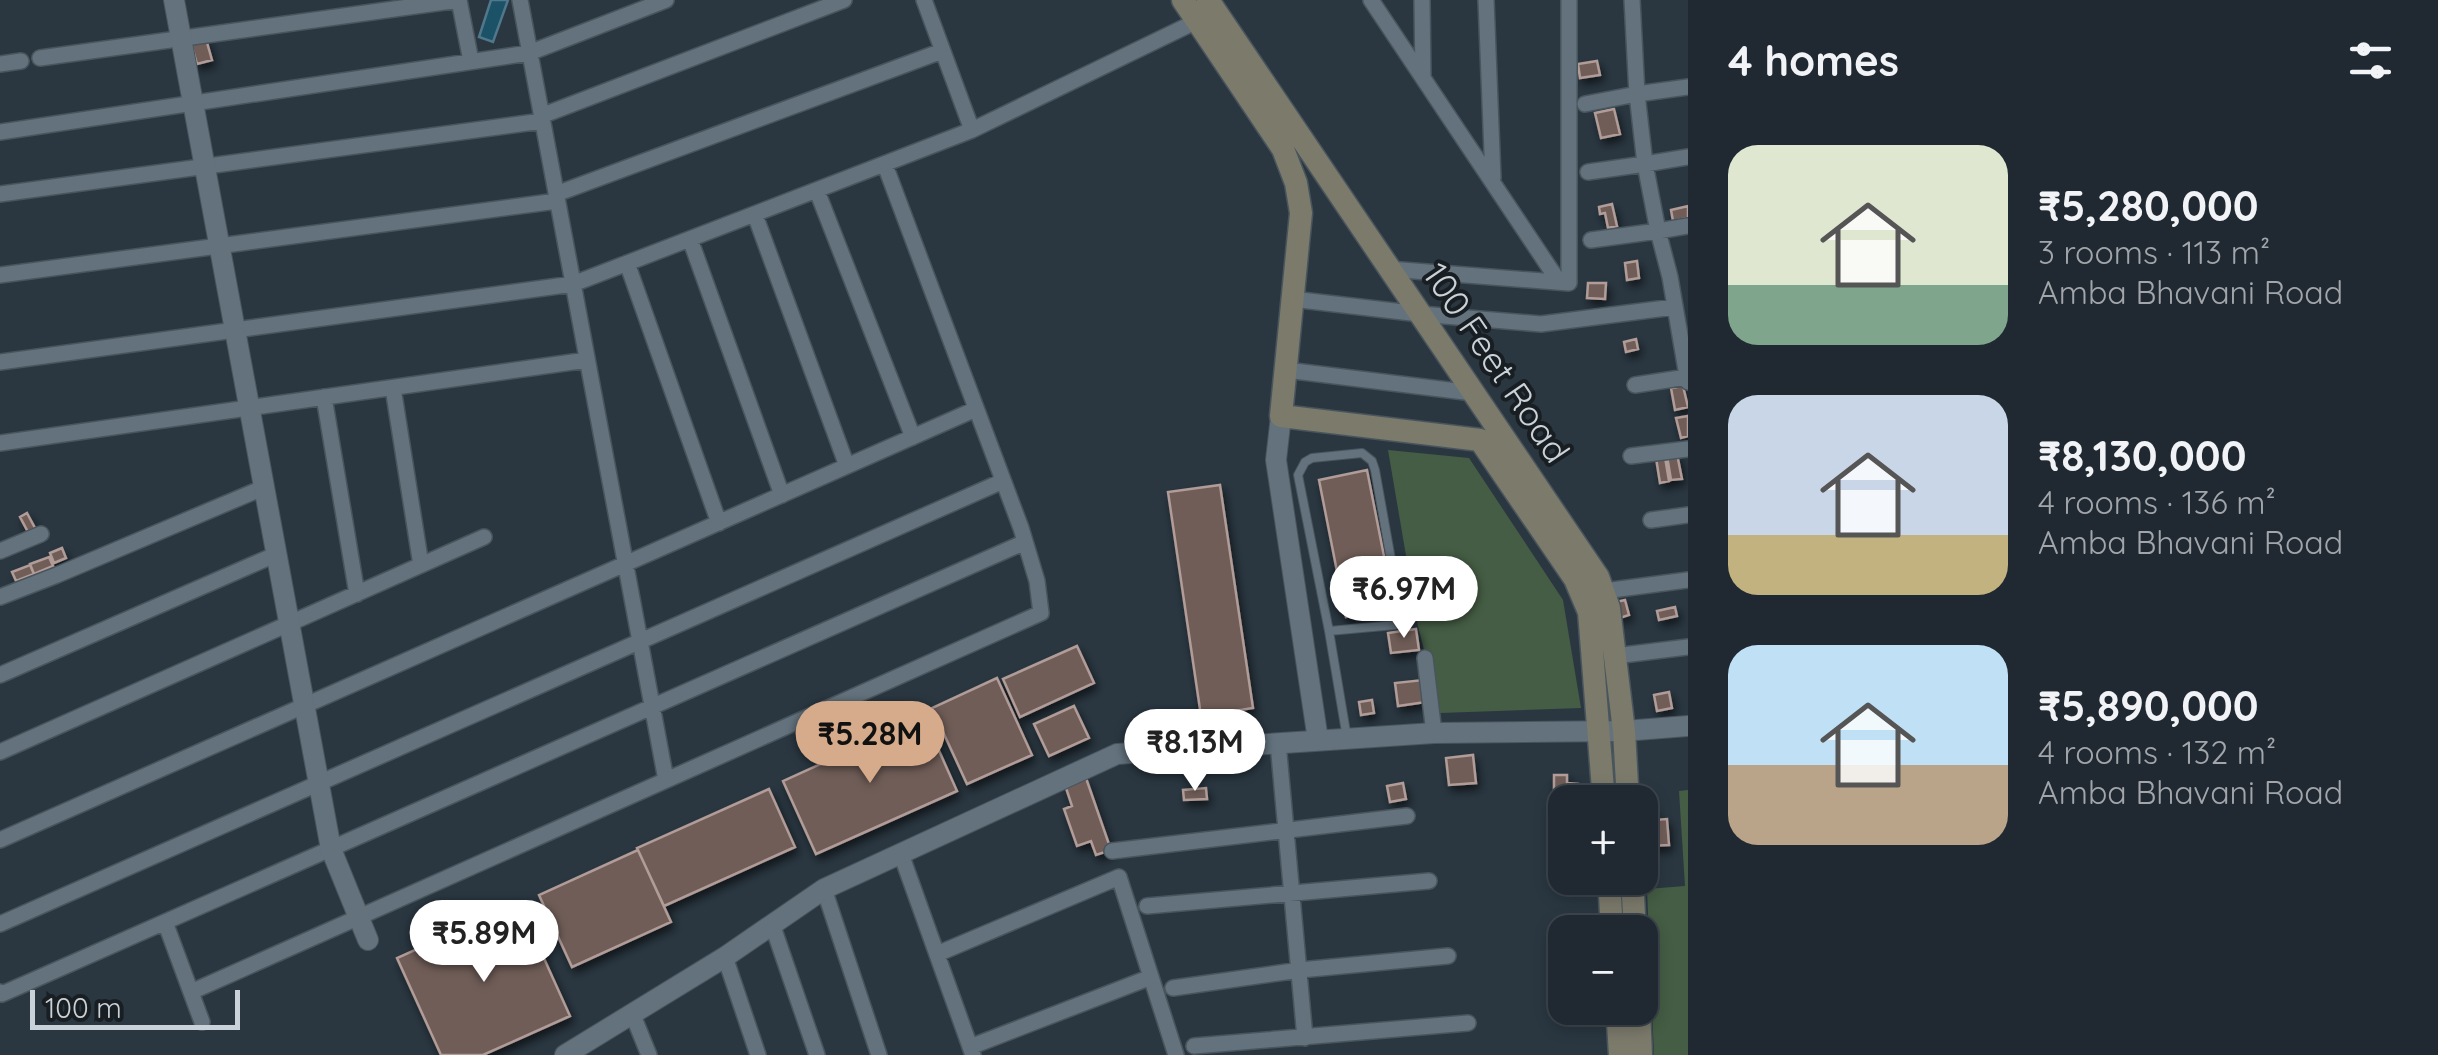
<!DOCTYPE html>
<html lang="en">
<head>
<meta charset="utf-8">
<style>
	body { margin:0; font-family:Quicksand,sans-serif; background:#2d353d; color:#f1f3f6; height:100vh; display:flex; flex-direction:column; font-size:38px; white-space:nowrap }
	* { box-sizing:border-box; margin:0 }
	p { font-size:32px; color:#a2a6ab }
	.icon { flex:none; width:55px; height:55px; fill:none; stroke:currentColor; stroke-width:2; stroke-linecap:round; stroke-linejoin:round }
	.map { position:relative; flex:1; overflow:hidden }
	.panel { display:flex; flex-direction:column; background:#202931; width:750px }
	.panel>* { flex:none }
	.fabs { position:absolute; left:1548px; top:785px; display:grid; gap:20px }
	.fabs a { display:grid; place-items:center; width:110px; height:110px; border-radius:20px; background:#202931; box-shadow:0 5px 15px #0003,0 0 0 2px #3d454d; font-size:50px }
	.scale { position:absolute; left:30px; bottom:25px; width:210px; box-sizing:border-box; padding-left:10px; border:5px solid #cad2d9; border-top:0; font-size:28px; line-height:35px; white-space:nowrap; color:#cad2d9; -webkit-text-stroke:8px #181e22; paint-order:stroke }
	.price { position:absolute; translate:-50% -85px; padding:0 22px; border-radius:35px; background:#fff; color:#222; font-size:32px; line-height:65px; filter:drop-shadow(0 2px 5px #0008) }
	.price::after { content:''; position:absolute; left:50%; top:60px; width:30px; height:22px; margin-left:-15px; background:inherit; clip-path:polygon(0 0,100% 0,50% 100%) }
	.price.active { background:#d6ab8b; color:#111 }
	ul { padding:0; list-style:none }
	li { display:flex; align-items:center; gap:30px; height:250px; padding:0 40px }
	li span { display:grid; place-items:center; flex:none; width:280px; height:200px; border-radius:30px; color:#555 }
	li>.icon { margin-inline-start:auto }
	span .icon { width:120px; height:120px; fill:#fffc; stroke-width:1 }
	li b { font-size:42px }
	h2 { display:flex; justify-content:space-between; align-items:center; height:120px; padding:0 40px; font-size:42px }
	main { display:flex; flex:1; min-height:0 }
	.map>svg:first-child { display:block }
</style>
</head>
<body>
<main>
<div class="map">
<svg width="1688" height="1055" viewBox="0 0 1688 1055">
	<defs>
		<filter id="shadow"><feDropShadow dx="3" dy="5.5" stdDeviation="5" flood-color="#0009"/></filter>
	</defs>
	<rect width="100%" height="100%" fill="#2a3741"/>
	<!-- green -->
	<path fill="#455d44" d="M1388,450L1469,458L1563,600L1581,708L1440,713L1418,626Z
		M1688,790V1055H1654L1647,889L1685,886L1679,791Z"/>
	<!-- water -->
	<path fill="#1b5268" stroke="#50788a" stroke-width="2.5" d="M491,0H508L493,42L479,37Z"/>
	<!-- building -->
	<path fill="#705d59" stroke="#b19c98" stroke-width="2.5" filter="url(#shadow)" d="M206,39L212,60L197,64L191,43Z
		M1597,61L1600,75L1580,78L1578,64Z
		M1614,109L1620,134L1601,138L1595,113Z
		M1612,204L1617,226L1608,228L1605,213L1600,214L1599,207Z
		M1688,206V218L1673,221L1671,210Z
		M1637,261L1639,278L1627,280L1625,263Z
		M1588,283H1606L1605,299L1587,298Z
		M1636,339L1638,349L1626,352L1624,342Z
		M1683,386L1688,407L1675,410L1671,388Z
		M1688,416V436L1681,438L1676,418Z
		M1677,454L1682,479L1671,480L1667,456Z
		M1665,457L1669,481L1660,483L1656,458Z
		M1367,470L1394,607L1346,617L1319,480Z
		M1220,485L1253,708L1201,716L1168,492Z
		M27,513L35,528L28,532L20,517Z
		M62,548L66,558L54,563L50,553Z
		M49,557L53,566L34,574L30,564Z
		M30,565L34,574L16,581L12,572Z
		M1625,600L1629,615L1620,618L1616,602Z
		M1675,607L1677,616L1659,620L1657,611Z
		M1416,629L1419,650L1391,653L1388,633Z
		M1077,646L1094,683L1020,717L1003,679Z
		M997,678L1032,755L967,784L932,708Z
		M1423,680L1426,702L1398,706L1395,683Z
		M1669,692L1672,708L1657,711L1654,695Z
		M1372,700L1374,713L1361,715L1359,702Z
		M1074,706L1089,738L1049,756L1034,724Z
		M924,717L957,791L816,854L783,781Z
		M1473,755L1476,783L1449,785L1446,758Z
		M1554,775H1567V783L1578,784V802L1554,803Z
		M1086,778L1111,850L1096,855L1091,841L1077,846L1064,809L1072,806L1065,785Z
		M1403,783L1406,799L1390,802L1387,786Z
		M1206,788L1207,799L1184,800L1183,790Z
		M769,789L795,847L664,906L637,848Z
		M1654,811L1655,820L1667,819L1669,845L1647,846L1644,812Z
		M638,850L671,922L572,967L539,895Z
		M519,903L570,1016L483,1055H441L397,958Z"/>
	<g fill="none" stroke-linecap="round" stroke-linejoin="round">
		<defs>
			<path id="service" d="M1329,631L1395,625L1401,615L1375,470L1372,461L1362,453L1312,458L1305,462L1298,475L1329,631L1347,738"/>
			<path id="minor" d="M459,0L471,61
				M520,0L666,780
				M924,0L972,130
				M1371,0L1559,282
				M1422,0L1423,78
				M1486,0L1493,178
				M40,58L459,0
				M0,64L21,61
				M1688,87L1637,94L1645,164L1688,157
				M1585,104L1637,94L1632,0
				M541,116L844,0
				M0,132L529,53L666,0
				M1588,172L1645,164L1658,231L1591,240
				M817,191L913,437
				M0,194L542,121
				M556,194L942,51
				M755,215L847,466
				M1688,226L1658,231L1670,277L1688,382
				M690,239L782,495
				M627,263L719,523
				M1389,269L1569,283V0
				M0,275L557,201
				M1292,299L1420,314L1541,324L1674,307
				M0,362L573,284L972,130L1197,21
				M1286,370L1473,393
				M1635,385L1687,377
				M393,388L421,565
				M324,397L357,594
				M0,443L587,360
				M1631,456L1688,449
				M1651,520L1688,515
				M0,551L41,534
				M1604,591L1688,580
				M0,597L57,575L265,487
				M1615,656L1688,647
				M1425,658L1434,733
				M0,675L277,554
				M1278,743L1305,1038
				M0,752L484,537
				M0,840L976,409
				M1112,851L1407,816
				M901,854L973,1055
				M824,889L879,1055
				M1147,906L1429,881
				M165,922L202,1022
				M0,924L1003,481
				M772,924L817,1055
				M937,954L1119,877L1176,1055
				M725,957L758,1055
				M1173,988L1300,970L1448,956
				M0,992L2,994L1025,542
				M191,992L1041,613L1037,581L1021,528L885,165
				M632,1013L649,1055
				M1194,1046L1468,1023
				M970,1047L1151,977"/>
			<path id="tertiary" d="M174,0L331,849L368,940
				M1281,416L1276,460L1318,740
				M565,1055L725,957L824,889L1117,754L1434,733L1624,731L1688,726"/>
			<path id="secondary" d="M1183,0L1283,149L1296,183L1301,213L1281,416L1480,440L1575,579L1589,612L1604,802
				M1208,0L1598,577L1609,608L1624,731L1628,802
				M1609,878L1612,932
				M1632,878L1635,932
				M1617,1008L1620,1055
				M1639,1008L1641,1055"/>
		</defs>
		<!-- service casing -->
		<use href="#service" stroke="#49555d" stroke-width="10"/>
		<!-- minor casing -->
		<use href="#minor" stroke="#49555d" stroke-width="18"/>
		<!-- tertiary casing -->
		<use href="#tertiary" stroke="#49555d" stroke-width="22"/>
		<!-- secondary casing -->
		<use href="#secondary" stroke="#49555d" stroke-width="25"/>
		<!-- service -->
		<use href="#service" stroke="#63727d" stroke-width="8"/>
		<!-- minor -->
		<use href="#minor" stroke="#63727d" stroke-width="15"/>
		<!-- tertiary -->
		<use href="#tertiary" stroke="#63727d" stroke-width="20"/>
		<!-- secondary -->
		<use href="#secondary" stroke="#7b7a6b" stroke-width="22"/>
	</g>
	<g text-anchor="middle" stroke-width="8" stroke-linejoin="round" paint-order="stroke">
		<!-- street labels -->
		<g font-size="35" fill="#cad2d9" stroke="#181e22">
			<text transform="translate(1496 363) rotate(56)" y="12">100 Feet Road</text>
		</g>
	</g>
</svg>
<div class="fabs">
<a>+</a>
<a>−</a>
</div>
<div class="scale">100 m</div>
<b class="price" style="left:1404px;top:641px">₹6.97M</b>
<b class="price active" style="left:870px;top:786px">₹5.28M</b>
<b class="price" style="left:1195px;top:794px">₹8.13M</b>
<b class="price" style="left:484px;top:985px">₹5.89M</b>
</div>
<section class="panel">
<h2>4 homes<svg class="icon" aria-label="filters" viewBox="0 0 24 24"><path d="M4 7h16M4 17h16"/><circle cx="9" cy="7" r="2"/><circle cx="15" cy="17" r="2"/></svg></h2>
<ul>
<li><span style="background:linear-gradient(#dfe7d0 70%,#7fa58c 0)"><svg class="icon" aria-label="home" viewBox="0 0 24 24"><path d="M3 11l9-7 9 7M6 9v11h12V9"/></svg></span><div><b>₹5,280,000</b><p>3 rooms · 113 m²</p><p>Amba Bhavani Road</p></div></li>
<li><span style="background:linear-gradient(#c9d6e8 70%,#c2b280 0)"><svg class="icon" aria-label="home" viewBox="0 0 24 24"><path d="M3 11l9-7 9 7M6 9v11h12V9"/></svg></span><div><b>₹8,130,000</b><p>4 rooms · 136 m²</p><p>Amba Bhavani Road</p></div></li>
<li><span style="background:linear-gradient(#bfe0f5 60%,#b9a48a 0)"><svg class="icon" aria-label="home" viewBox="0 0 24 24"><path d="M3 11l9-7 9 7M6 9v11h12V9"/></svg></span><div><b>₹5,890,000</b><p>4 rooms · 132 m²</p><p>Amba Bhavani Road</p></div></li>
</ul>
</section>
</main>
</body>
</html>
